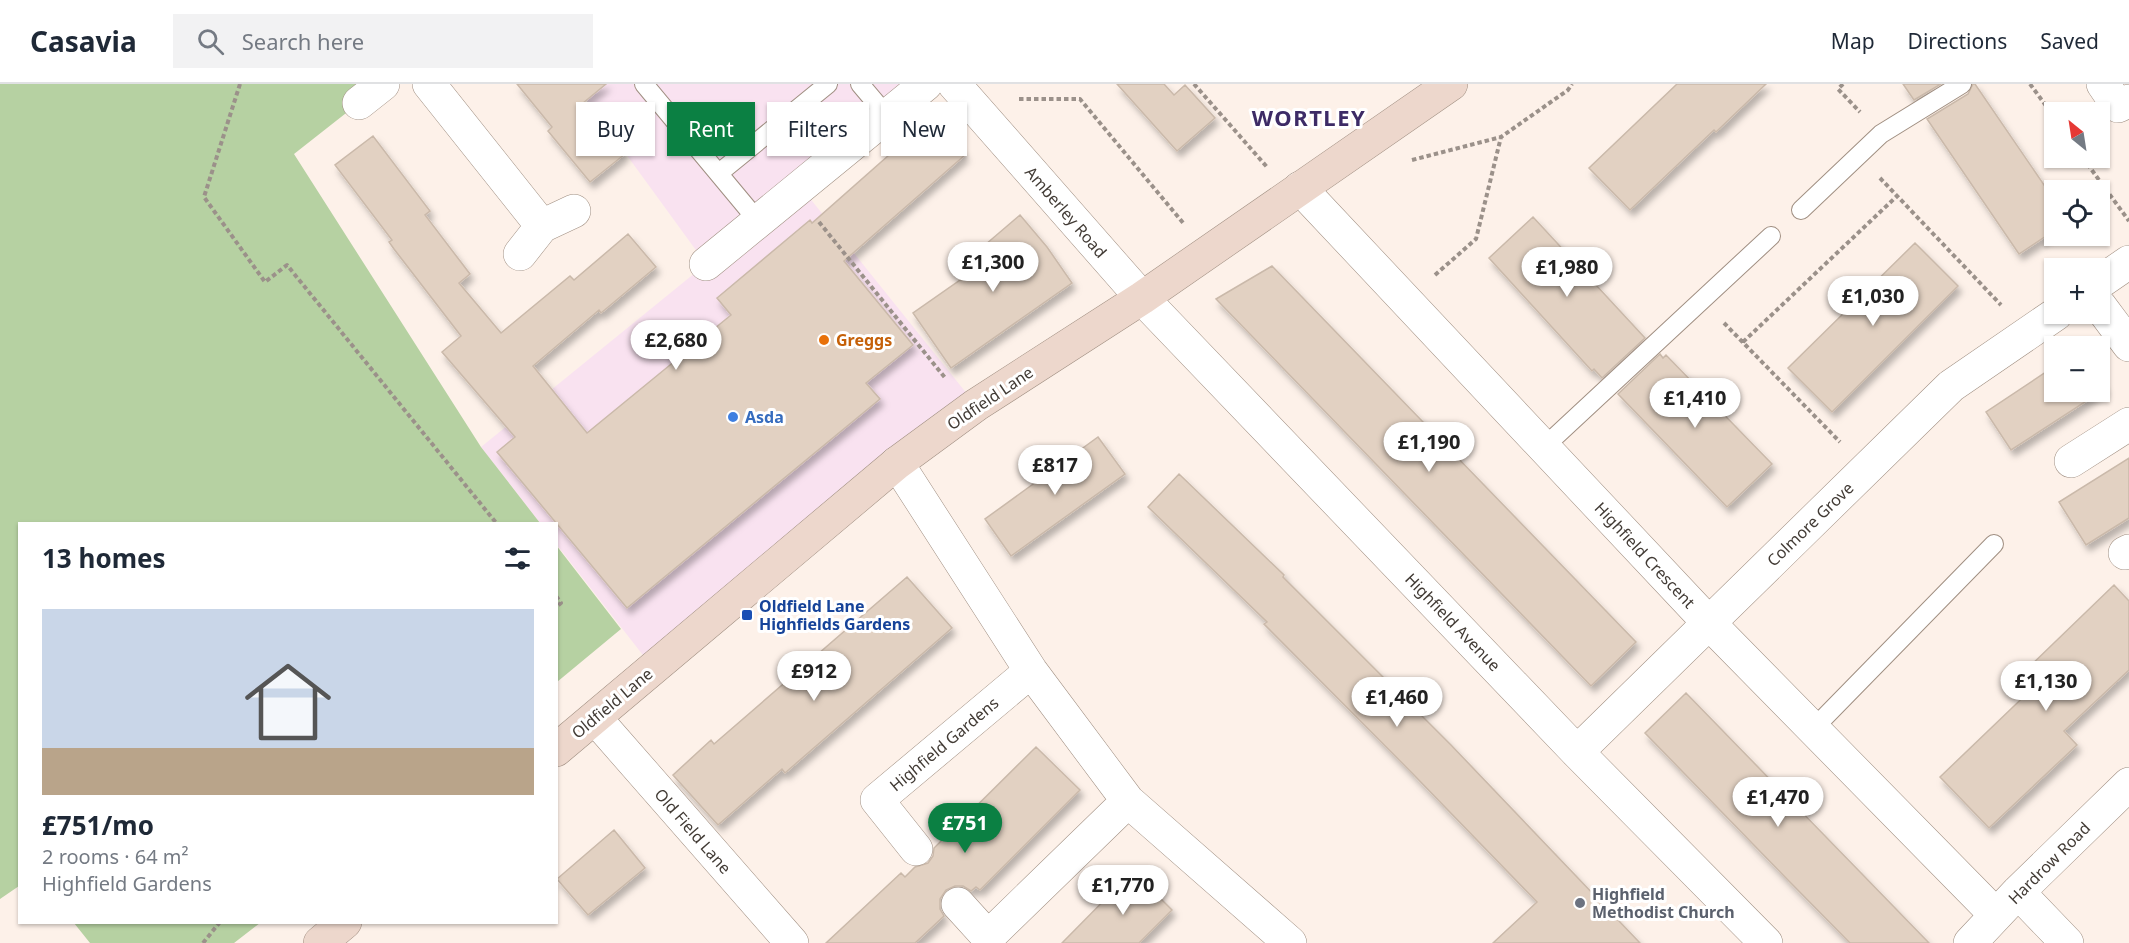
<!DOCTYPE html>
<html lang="en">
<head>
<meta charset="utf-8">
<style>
	body { margin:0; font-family:"Noto Sans",sans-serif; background:#f2f2f3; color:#1f2937; height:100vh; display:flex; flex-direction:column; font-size:22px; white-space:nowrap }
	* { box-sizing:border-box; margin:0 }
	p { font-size:20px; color:#747a83 }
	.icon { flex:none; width:33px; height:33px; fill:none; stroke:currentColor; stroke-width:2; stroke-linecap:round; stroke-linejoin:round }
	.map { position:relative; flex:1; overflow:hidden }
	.details { position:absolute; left:18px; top:438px; width:540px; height:402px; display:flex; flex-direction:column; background:#fff; border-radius:0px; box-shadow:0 2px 4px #0004 }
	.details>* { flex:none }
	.banner { position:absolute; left:576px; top:18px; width:570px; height:54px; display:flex; gap:12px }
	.needle { width:39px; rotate:330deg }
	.tools { position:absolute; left:2044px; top:18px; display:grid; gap:12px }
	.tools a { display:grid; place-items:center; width:66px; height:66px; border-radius:0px; background:#fff; box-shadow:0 2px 4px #0004; font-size:30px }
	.price { position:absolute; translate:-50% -51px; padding:0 14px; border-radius:21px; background:#fff; color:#222; font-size:20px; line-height:39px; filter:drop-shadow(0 2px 3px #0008) }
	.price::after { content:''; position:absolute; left:50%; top:36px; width:18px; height:14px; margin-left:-9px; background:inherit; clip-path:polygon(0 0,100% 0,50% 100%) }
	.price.on { background:#0b8043; color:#fff }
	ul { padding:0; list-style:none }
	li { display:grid; align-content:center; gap:12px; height:318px; padding:0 24px }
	li span { display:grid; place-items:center; height:186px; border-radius:0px; color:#555 }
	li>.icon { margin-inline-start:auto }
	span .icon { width:108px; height:108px; fill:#fffc; stroke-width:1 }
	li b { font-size:26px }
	h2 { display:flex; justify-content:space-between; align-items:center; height:72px; padding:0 24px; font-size:26px }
	.pill { padding:0 21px; border-radius:0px; background:#fff; box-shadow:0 2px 4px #0004; font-size:21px; line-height:54px }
	.pill.on { background:#0b8043; color:#fff }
	header { display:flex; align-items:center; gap:36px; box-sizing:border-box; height:84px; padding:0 30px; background:#fff; border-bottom:2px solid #e0e1e3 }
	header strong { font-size:28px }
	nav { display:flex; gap:33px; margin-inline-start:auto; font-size:21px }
	.search { width:420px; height:54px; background:#f2f2f3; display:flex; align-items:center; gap:15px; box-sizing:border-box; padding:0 21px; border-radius:0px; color:#747a83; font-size:22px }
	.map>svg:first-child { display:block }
</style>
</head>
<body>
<header>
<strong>Casavia</strong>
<div class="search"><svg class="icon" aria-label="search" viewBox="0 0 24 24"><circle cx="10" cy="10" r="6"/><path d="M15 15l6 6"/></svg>Search here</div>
<nav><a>Map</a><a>Directions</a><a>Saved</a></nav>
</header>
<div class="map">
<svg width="2129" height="859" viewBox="0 0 2129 859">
	<defs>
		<filter id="shadow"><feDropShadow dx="3.5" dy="6" stdDeviation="3" flood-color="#0004"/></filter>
	</defs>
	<rect width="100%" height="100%" fill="#fdf1e9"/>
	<!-- commercial -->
	<path fill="#f9e2f0" d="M575,0H926L800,102L976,321L653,584L557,461L556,440L540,439L481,363L706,180Z"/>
	<!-- green -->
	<path fill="#b6d1a2" d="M0,0H383L294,70L481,363L540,439L20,440L19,802L0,815Z
		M556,461L621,545L557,598H556Z
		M74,839H260L234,859H90Z"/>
	<!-- building -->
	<path fill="#e2d1c2" stroke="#cab9aa" stroke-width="1.5" filter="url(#shadow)" d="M517,0H606L583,19L625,70L590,98L548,47L552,43Z
		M1117,0H1164L1174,11L1185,1L1215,34L1177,67Z
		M1677,0H1766L1716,48L1714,46L1630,126L1589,84Z
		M1903,0H1941L1914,16Z
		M1973,0H1975L2055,117V146L2019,170L1927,35L1968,10Z
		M932,33L965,71L844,177L913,261L866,299L880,315L627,524L497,368L515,353L442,268L461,252L394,165L389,158L392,156L335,81L373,52L430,127L425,131L470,190L459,199L501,249L570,192L574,196L628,150L656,183L601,229L599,226L533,282L587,349L731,231L717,214L810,136L812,139Z
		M1020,131L1047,163L1072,199L951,284L913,229L980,182L972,172Z
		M1533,133L1645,254L1602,294L1594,285L1592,287L1489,174Z
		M1915,159L1958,202L1832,328L1788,284Z
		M1272,182L1636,558L1591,602L1216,215Z
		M1660,270L1663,274L1666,271L1772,380L1727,423L1618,310Z
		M2055,282V308H2100V298L2105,305L2011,366L1986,328Z
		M1098,353L1125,390L1011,472L985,435Z
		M2129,374V434L2086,461L2059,418Z
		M1179,390L1284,491L1283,493L1451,661L1640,859H1493L1537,818L1413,690L1264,540L1267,538L1148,423Z
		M907,493L952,544L785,689L782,685L718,741L673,691L711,656L714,660Z
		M2114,501L2129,517V586L2064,647L2077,661L1989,744L1940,693L2038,599L2026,586Z
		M1686,609L1863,791L1929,859H1850L1785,793L1645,649Z
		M1036,663L1080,706L980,806L976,803L971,807L963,802H955L946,806L940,815V825L944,832L915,859H826L901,789L905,793L915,783L928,779L933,772L934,764Z
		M614,746L645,784L588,831L557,795Z
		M1133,787L1172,826L1139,859H1062Z"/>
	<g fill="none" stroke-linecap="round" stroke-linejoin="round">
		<defs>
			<path id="lane" d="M644,0L758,137
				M860,0L887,32
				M719,89L828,0
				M1801,126L1881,50L1962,0
				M1544,363L1771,152
				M1813,645L1994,460"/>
			<path id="street" d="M429,0L542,142
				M954,0L1142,214L1577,668L1766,859
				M2103,0L2118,22L2129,17
				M359,19L383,0
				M1300,104L1709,539L1996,831
				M520,170L542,142L574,127
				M706,180L926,0
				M2100,198L2129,178
				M2100,222L2129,261
				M2071,377L2129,340
				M897,379L1031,587L1128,717L1290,859
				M2125,469L2129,467
				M595,634L792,859
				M1577,668L1951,302L2056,230
				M916,765L877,716L1031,587
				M2018,808L2067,859
				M958,820L988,853L1128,717
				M1970,859L2018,808L2129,700"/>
			<path id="secondary" d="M556,666L897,379L976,321L1142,214L1451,0
				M320,859L345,838"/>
		</defs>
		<!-- lane casing -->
		<use href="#lane" stroke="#a08f82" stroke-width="20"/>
		<!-- street casing -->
		<use href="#street" stroke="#a08f82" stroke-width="34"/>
		<!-- secondary casing -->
		<use href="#secondary" stroke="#a08f82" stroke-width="34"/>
		<!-- path -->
		<path stroke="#9b918a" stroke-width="4" stroke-dasharray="4.5 3" stroke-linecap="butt" d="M240,0L204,113L265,198L287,181L497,440
			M1194,0L1267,83
			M1843,0L1838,5L1860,28
			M2030,0L2055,34
			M1019,15H1080L1184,140
			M2083,74L2129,137
			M1412,76L1501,53
			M1880,94L2001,221
			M819,138L946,295
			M1435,191L1476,155L1501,53L1568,6L1572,0
			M1724,239L1840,358
			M1743,258L1897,112
			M556,512L561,519L556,523
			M203,859L220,838"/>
		<!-- lane -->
		<use href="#lane" stroke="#fff" stroke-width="18"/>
		<!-- street -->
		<use href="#street" stroke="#fff" stroke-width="33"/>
		<!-- secondary -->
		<use href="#secondary" stroke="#edd7cc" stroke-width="33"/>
	</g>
	<!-- markers -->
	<circle fill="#e8710a" stroke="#fff" stroke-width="2" cx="824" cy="256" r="6"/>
	<circle fill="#3f7fe0" stroke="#fff" stroke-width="2" cx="733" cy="333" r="6"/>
	<rect fill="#1a4fb4" stroke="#fff" stroke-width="2" x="741" y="525" width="12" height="12" rx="3"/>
	<circle fill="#6b7280" stroke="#fff" stroke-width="2" cx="1580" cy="819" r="6"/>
	<g text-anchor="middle" stroke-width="6" stroke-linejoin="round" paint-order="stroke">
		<!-- street labels -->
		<g font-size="16" fill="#423b35" stroke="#fff">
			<text transform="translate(1066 128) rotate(49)" y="6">Amberley Road</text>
			<text transform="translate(990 314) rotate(-34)" y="6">Oldfield Lane</text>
			<text transform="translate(1810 440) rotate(-44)" y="6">Colmore Grove</text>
			<text transform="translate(1645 471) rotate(47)" y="6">Highfield Crescent</text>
			<text transform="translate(1453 538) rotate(46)" y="6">Highfield Avenue</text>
			<text transform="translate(612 619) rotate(-40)" y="6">Oldfield Lane</text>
			<text transform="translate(944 660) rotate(-40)" y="6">Highfield Gardens</text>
			<text transform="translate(693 747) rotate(49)" y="6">Old Field Lane</text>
			<text transform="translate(2049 779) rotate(-45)" y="6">Hardrow Road</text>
		</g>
		<!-- food labels -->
		<g font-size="16" font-weight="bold" fill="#c56008" stroke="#fff" text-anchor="start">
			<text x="836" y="262">Greggs</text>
		</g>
		<!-- shop labels -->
		<g font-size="16" font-weight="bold" fill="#366cbe" stroke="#fff" text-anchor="start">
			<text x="745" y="339">Asda</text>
		</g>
		<!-- transit labels -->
		<g font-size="16" font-weight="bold" fill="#164399" stroke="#fff" text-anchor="start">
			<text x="759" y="528">Oldfield Lane<tspan x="759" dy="18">Highfields Gardens</tspan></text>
		</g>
		<!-- worship labels -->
		<g font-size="16" font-weight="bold" fill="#5b616d" stroke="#fff" text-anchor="start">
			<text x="1592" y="816">Highfield<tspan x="1592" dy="18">Methodist Church</tspan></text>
		</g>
		<!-- district labels -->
		<g font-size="22" font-weight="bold" letter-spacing="1.5" fill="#3d2b66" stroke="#fff">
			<text x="1309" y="42">WORTLEY</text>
		</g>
	</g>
</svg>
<div class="tools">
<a><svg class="needle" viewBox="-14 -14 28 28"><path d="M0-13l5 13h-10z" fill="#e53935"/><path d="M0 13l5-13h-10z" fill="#747a83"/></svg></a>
<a><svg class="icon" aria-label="locate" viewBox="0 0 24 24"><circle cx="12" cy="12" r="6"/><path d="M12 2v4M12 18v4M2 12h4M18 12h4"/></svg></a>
<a>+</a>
<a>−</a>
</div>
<b class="price" style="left:993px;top:209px">£1,300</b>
<b class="price" style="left:1567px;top:214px">£1,980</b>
<b class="price" style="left:1873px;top:243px">£1,030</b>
<b class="price" style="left:676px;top:287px">£2,680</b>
<b class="price" style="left:1695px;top:345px">£1,410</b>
<b class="price" style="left:1429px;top:389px">£1,190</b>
<b class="price" style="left:1055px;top:412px">£817</b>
<b class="price" style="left:814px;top:618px">£912</b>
<b class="price" style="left:2046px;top:628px">£1,130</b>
<b class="price" style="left:1397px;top:644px">£1,460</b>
<b class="price" style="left:1778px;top:744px">£1,470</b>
<b class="price on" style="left:965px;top:770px">£751</b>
<b class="price" style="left:1123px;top:832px">£1,770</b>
<div class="banner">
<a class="pill">Buy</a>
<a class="pill on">Rent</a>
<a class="pill">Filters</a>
<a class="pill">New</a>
</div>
<section class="details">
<h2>13 homes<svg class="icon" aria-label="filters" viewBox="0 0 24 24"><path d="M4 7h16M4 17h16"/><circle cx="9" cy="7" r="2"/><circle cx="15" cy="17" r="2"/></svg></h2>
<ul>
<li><span style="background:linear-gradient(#c9d6e8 75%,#b9a48a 0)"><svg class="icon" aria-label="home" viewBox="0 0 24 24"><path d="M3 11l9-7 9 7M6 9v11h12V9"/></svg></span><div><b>£751/mo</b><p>2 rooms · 64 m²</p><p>Highfield Gardens</p></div></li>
</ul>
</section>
</div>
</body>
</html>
